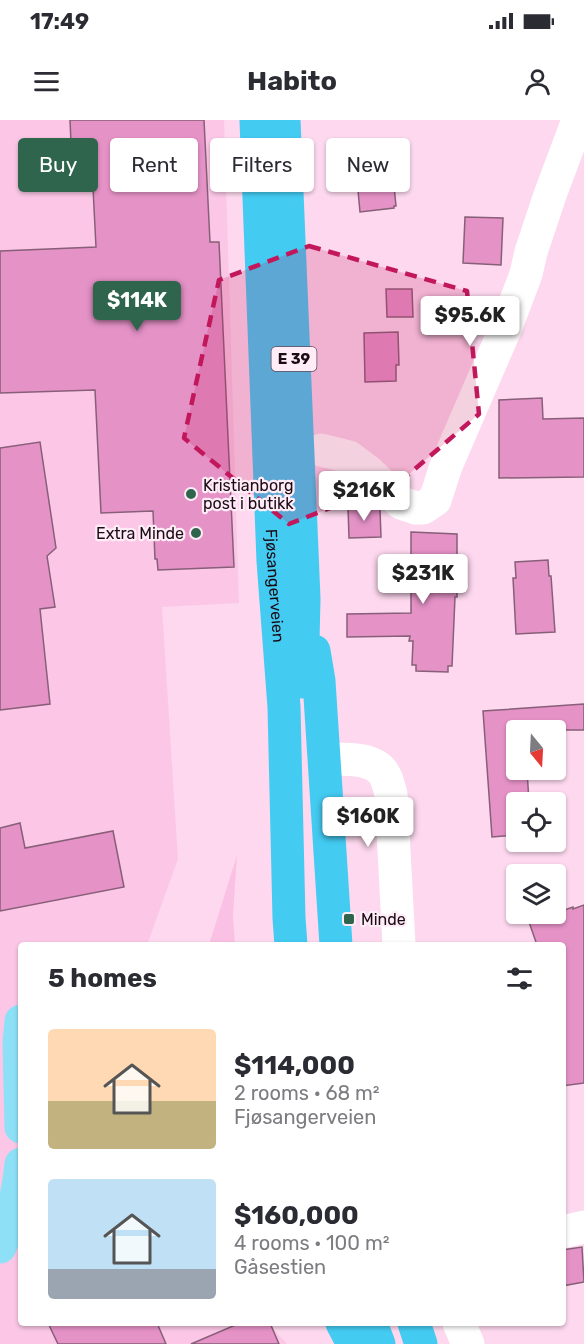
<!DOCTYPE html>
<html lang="en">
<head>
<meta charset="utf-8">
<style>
	body { margin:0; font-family:Rubik,sans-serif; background:#f7f7f7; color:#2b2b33; height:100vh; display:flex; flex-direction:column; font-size:22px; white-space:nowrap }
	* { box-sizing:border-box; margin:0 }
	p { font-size:20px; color:#7c7c81 }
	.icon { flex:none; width:33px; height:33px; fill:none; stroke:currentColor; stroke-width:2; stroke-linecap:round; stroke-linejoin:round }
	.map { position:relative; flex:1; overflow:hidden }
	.drawer { position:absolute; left:18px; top:822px; width:548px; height:384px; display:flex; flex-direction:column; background:#fff; border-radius:6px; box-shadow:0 2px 4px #0004 }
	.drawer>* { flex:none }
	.guide { position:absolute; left:18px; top:18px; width:549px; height:54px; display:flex; gap:12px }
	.needle { width:39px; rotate:162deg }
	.tools { position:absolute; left:506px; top:600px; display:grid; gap:12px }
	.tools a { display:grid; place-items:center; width:60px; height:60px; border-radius:6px; background:#fff; box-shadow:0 2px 4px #0004; font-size:30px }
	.price { position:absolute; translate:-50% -51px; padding:0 14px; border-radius:6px; background:#fff; color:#222; font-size:20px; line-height:39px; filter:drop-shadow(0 2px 3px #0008) }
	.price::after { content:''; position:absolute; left:50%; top:36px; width:18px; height:14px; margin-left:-9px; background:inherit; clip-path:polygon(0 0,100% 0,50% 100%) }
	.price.active { background:#2f654c; color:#fff }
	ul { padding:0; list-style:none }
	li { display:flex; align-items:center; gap:18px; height:150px; padding:0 30px }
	li span { display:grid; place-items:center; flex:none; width:168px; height:120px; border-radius:6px; color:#555 }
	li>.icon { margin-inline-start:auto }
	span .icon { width:72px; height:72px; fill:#fffc; stroke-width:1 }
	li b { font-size:26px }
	h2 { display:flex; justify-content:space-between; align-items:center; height:72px; padding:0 30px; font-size:26px }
	.chip { padding:0 21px; border-radius:6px; background:#fff; box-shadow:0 2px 4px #0004; font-size:21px; line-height:54px }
	.chip.active { background:#2f654c; color:#fff }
	.status { display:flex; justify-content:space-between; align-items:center; height:42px; padding:0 30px; background:#fff; direction:ltr }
	.status svg { height:16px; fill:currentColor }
	header { display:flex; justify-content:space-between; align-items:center; height:78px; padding:0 30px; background:#fff; font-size:27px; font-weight:700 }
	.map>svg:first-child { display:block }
</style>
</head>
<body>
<div class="status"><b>17:49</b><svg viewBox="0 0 49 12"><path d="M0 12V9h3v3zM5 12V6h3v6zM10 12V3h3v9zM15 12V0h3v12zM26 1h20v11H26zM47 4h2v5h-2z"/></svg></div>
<header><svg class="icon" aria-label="menu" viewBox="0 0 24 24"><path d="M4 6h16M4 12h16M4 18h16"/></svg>Habito<svg class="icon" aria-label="person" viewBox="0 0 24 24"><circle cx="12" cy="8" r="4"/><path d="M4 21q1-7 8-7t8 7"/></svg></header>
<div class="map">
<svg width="584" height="1224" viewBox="0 0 584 1224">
	<rect width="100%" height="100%" fill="#fdd8ee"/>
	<!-- built -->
	<path fill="#fcc7e7" d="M0,0H224L239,483L162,487L178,739L147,825H21V1203H268L287,1224H0Z"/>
	<!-- green -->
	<path fill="#fbc1e5" d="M237,735L233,795L235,825H209Z"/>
	<!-- building -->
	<path fill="#e592c7" stroke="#875f78" stroke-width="1.5" d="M70,0H204L210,122H219L234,447L158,450L157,439H155L153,391L101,393L95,270L0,273V131L96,127L93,68L73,69Z
		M392,45L396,86H394V88L360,92L356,49Z
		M465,97L503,98L501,145L463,143Z
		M386,169H412L413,197H387Z
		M398,212L399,245H396V261L365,262L364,213Z
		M542,278L543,299L584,298V357L499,358V280Z
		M40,322L56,428L47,436L55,487L40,489L50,584L0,590V328Z
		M377,386L380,389L381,417L349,418L348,387Z
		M411,412L457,414V477H455L452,546H448V552L416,551V545H412L413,521H409L410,516L347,517V494L411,493Z
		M548,440L549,456H551L555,512L516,514L513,458H516L515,442Z
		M584,584V610H516V650H527L529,682H516V715L492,717L483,591Z
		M20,703L25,728L113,711L124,767L0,791V708Z
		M584,785V963L562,966V825H537L529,802L573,787V789Z
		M582,1127L584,1162L562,1166V1130Z
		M48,1203H157L166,1224H58Z
		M240,1203H270L279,1224H191Z"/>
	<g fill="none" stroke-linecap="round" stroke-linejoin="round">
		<!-- minor -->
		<path stroke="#fff" stroke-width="33" d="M321,330L349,337L369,352L401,383L416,388H423L435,380L446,346L506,207L526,154L531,132L550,75L578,0
			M324,639C342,639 376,636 385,656C388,661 389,668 391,674L399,825
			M562,1112L584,1107
			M459,1203L468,1224"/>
		<!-- major -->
		<path stroke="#8ee0f7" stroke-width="33" d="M21,901L19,923L21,1007
			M0,1127C12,1100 18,1074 21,1044"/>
		<!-- highway -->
		<g stroke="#43cbf2" stroke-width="33">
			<path id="s1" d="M256,0L273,441L284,587L289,798L291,825"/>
			<path d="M284,0L304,479L302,562"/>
			<path d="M314,531L319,561L336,825"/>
			<path d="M342,1203L353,1224"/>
			<path d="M371,1203L379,1224"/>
			<path d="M414,1203L421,1224"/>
		</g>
	</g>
	<!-- marked area -->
	<path fill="#c2185b" fill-opacity="0.2" stroke="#c2185b" stroke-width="4.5" stroke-dasharray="12 8" stroke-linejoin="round" d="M309,126L467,171L479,294L402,360L289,404L184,318L219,160Z"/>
	<!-- markers -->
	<g fill="#2f654c" stroke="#ffecf7" stroke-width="2">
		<circle cx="191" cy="374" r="6"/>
		<circle cx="196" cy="413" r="6"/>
		<rect x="343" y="793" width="12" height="12" rx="3"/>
	</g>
	<g text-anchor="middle" stroke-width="4.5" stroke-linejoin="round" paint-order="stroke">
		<!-- shield labels -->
		<rect fill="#ffecf7" stroke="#5f4e59" stroke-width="1.5" x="271.5" y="227" width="45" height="24" rx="4.5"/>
		<g font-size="15" font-weight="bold" fill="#1a0b15">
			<text x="294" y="244">E 39</text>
		</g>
		<!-- poi labels -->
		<g font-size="16" fill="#1a0b15" stroke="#ffecf7" text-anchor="start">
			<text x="203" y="371">Kristianborg<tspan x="203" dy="18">post i butikk</tspan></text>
			<text x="184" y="419" text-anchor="end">Extra Minde</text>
			<text x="361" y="805">Minde</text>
		</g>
		<!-- street labels -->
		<g font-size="16" fill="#1a0b15" stroke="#ffecf7">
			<text dy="6" stroke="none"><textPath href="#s1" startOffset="466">Fjøsangerveien</textPath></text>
		</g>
	</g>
</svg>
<div class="tools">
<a><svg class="needle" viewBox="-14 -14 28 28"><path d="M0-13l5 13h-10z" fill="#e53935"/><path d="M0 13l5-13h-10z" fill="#7c7c81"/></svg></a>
<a><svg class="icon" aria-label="locate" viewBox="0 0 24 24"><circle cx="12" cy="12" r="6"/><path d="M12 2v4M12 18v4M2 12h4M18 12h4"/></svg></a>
<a><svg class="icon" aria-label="layers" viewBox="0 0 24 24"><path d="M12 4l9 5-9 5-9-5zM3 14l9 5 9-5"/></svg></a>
</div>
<b class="price active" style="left:137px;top:212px">$114K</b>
<b class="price" style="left:470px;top:227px">$95.6K</b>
<b class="price" style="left:364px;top:402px">$216K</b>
<b class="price" style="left:423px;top:485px">$231K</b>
<b class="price" style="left:368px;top:728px">$160K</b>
<div class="guide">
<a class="chip active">Buy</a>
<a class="chip">Rent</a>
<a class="chip">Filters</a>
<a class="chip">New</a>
</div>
<section class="drawer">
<h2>5 homes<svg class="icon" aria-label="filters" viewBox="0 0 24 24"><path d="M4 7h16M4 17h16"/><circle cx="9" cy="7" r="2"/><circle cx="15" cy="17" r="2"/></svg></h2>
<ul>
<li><span style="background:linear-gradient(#ffd9b3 60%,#c2b280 0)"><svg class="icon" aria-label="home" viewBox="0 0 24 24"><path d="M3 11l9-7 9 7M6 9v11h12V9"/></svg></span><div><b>$114,000</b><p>2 rooms · 68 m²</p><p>Fjøsangerveien</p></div></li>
<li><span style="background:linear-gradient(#bfe0f5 75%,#9aa5b1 0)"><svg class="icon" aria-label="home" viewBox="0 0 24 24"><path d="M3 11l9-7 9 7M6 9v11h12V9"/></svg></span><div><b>$160,000</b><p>4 rooms · 100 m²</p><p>Gåsestien</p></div></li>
</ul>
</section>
</div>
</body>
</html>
